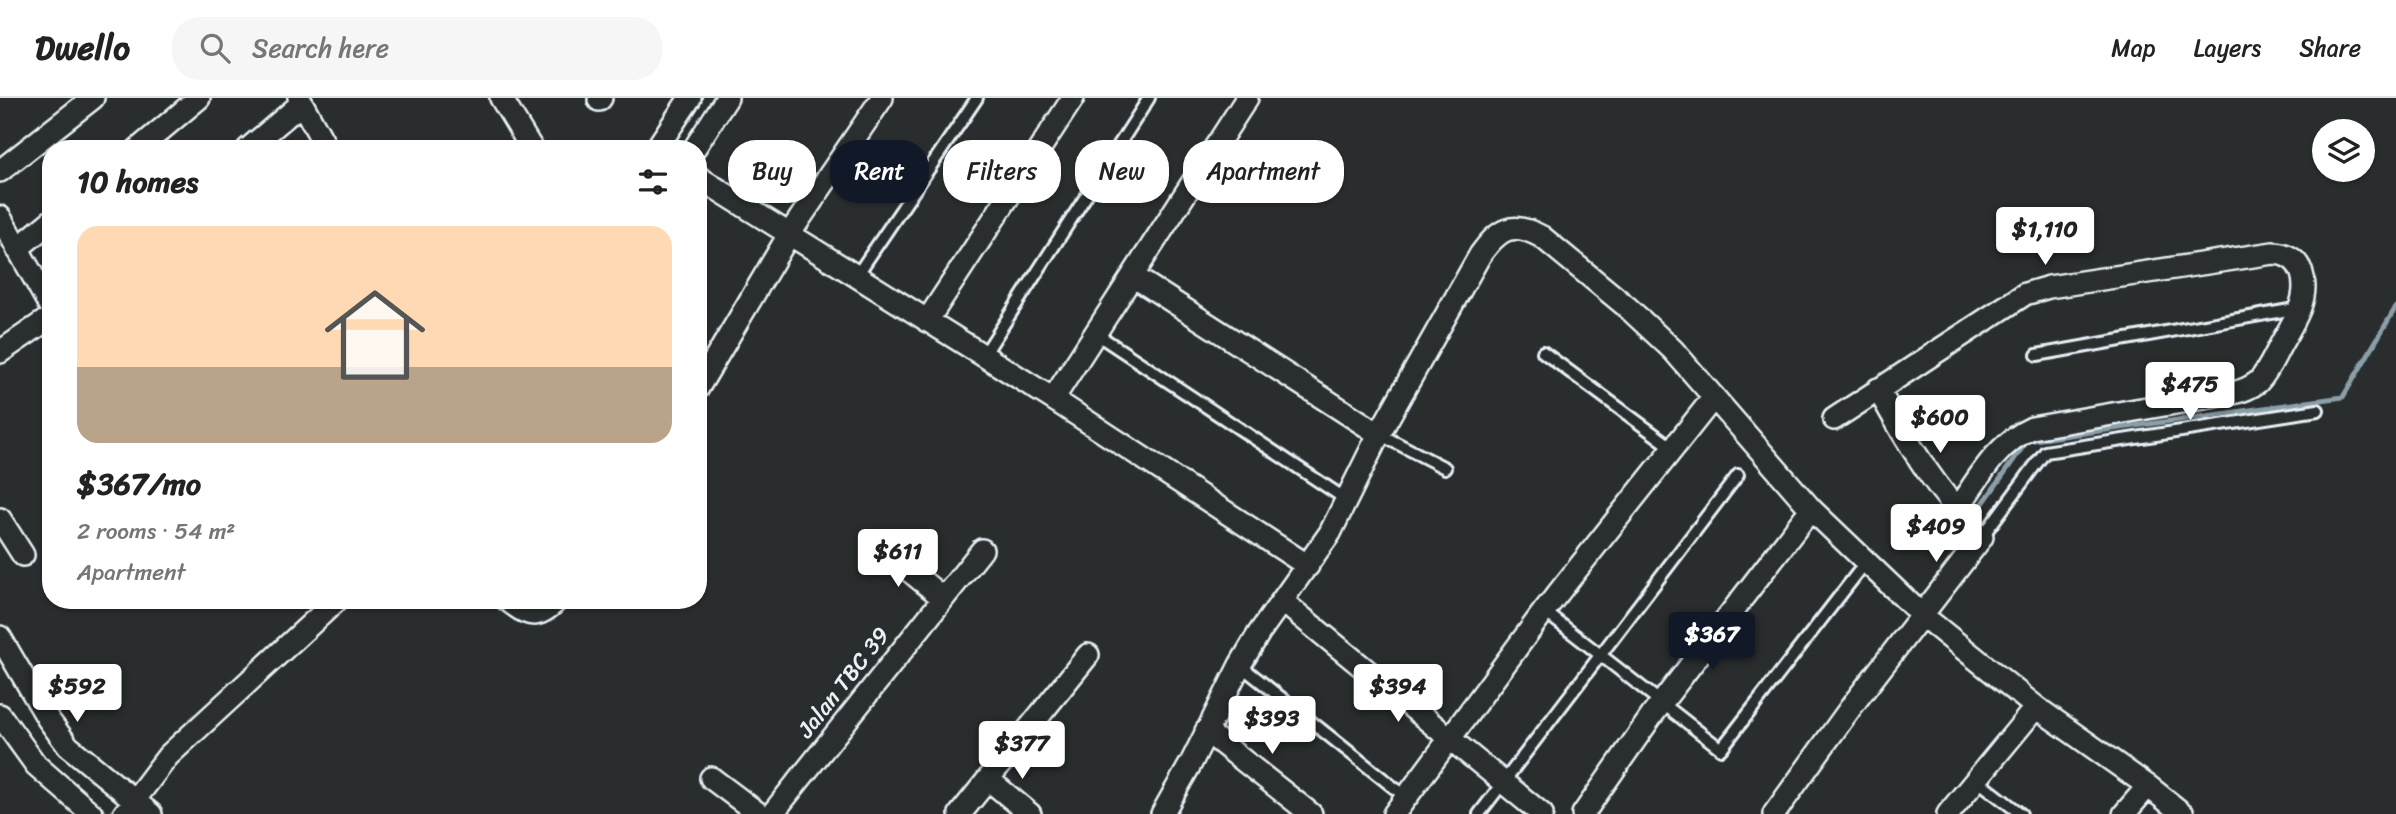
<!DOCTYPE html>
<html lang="en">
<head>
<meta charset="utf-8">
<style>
	body { margin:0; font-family:Sriracha,sans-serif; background:#f6f6f6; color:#222; height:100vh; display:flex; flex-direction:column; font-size:26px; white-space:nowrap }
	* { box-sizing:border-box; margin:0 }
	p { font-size:23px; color:#767676 }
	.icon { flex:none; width:38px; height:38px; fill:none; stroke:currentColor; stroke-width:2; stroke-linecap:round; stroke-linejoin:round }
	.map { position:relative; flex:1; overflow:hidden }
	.sheet { position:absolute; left:42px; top:42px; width:665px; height:469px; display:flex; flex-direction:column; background:#fff; border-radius:28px; box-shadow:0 2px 5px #0004 }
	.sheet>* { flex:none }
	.hud { position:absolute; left:728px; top:42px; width:665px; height:63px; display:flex; gap:14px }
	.controls { position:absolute; left:2312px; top:21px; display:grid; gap:14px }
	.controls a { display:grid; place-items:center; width:63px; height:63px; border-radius:50%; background:#fff; box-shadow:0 2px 5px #0004; font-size:35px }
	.price { position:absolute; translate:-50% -60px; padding:0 16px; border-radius:7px; background:#fff; color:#222; font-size:23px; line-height:46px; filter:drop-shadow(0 2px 4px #0008) }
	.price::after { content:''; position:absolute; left:50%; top:42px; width:21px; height:16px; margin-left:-10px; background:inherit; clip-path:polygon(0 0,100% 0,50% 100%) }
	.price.selected { background:#111827; color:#fff }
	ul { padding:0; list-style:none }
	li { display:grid; align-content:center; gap:14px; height:371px; padding:0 35px }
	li+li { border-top:2px solid #e0e0e0 }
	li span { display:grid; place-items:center; height:217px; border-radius:21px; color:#555 }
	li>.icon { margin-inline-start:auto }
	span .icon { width:126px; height:126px; fill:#fffc; stroke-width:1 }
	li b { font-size:30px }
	h2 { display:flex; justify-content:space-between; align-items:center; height:84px; padding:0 35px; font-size:30px }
	.pill { padding:0 24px; border-radius:28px; background:#fff; box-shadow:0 2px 5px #0004; font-size:24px; line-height:63px }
	.pill.selected { background:#111827; color:#fff }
	header { display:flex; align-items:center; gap:42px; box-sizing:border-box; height:98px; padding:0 35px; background:#fff; border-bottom:2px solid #e0e0e0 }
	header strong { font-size:33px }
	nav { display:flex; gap:38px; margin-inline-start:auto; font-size:24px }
	.search { width:490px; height:63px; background:#f6f6f6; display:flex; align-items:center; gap:18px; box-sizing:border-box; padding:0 24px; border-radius:28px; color:#767676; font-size:26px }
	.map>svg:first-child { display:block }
</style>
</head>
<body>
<header>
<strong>Dwello</strong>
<div class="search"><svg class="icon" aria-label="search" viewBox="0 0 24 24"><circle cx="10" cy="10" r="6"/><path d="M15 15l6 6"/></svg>Search here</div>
<nav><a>Map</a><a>Layers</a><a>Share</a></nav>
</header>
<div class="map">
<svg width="2396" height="716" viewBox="0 0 2396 716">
	<rect width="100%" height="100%" fill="#2a2d2e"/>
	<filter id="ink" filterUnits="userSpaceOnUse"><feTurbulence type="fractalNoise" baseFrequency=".0143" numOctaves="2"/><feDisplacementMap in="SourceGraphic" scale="14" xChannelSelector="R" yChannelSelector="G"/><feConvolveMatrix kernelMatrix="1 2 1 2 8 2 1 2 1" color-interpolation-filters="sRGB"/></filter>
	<g filter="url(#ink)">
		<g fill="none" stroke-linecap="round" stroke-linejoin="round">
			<!-- stream -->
			<path stroke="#8b9fa8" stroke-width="5" d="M1972,421L2027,343L2343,299L2396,209"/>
			<defs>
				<path id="service" d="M857,177L977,0
					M1095,235L1347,402
					M1543,254L1673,350
					M984,257L1149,0
					M2037,257L2300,210
					M1379,336L1445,370
					M1982,439L2045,354L2318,312
					M1544,513L1721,651L1866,464
					M1240,567L1407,700
					M1977,682L2021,716
					M1479,716L1738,377"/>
				<path id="minor" d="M299,0L327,51
					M501,0L532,51
					M599,2L601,0
					M138,51L199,0
					M248,51L302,5
					M656,51L690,0
					M694,51L727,0
					M0,73L93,0
					M698,79L1053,301L1308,468
					M0,119L51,210
					M17,151L51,123
					M1133,178L1379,336
					M927,223L1073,0
					M0,254L51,219
					M698,290L790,135L882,0
					M1053,301L1247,0
					M1834,321L2025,196L2049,189L2273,155C2305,156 2309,187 2299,212C2294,224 2287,235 2281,246C2274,259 2268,274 2258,284C2250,290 2242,293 2233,295L2032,330C1996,346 1978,381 1956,413
					M0,421L23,457
					M880,449L943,500
					M507,502C528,518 537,523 557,502
					M1282,503L1542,716
					M0,539L48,621L68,648L151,716
					M0,617L36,667L92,716
					M1206,633L1311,716
					M711,680L759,716
					M988,681L1030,716
					M124,716L168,658L337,502
					M772,716L982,452
					M960,716L1088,557
					M1162,716L1191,665L1240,567L1259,535L1330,435L1379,336L1480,157C1499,131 1512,122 1542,139L1627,209L1673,252L1811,411L1923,518L2036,609L2148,688L2183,716
					M1394,716L1544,513L1714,299
					M1583,716L1653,616L1811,411
					M1774,716L1854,605L1982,439C1938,395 1907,345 1878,291
					M1948,716L2036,609
					M2124,716L2148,688"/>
			</defs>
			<!-- service casing -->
			<use href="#service" stroke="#e8f1f8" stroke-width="16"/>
			<!-- minor casing -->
			<use href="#minor" stroke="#e8f1f8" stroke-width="26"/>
			<!-- service -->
			<use href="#service" stroke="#2a2d2e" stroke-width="10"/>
			<!-- minor -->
			<use href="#minor" stroke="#2a2d2e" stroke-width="21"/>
		</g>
	</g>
	<g text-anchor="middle" stroke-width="6" stroke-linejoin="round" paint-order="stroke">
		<!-- street labels -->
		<g font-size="23" fill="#e8f1f8" stroke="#2a2d2e">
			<text transform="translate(843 584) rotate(-52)" y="8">Jalan TBC 39</text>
		</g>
	</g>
</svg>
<div class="controls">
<a><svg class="icon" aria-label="layers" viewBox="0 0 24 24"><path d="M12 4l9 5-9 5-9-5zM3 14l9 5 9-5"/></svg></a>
</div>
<b class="price" style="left:2045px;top:169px">$1,110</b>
<b class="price" style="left:2190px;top:324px">$475</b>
<b class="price" style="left:1940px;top:357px">$600</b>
<b class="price" style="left:1936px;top:466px">$409</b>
<b class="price" style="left:898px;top:491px">$611</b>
<b class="price selected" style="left:1712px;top:574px">$367</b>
<b class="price" style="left:77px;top:626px">$592</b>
<b class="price" style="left:1398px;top:626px">$394</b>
<b class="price" style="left:1272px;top:658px">$393</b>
<b class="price" style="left:1022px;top:683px">$377</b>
<div class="hud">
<a class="pill">Buy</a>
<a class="pill selected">Rent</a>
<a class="pill">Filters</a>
<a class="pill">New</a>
<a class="pill">Apartment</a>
</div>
<section class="sheet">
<h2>10 homes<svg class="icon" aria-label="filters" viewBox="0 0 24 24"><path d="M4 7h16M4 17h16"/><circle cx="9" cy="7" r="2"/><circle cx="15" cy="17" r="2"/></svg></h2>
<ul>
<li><span style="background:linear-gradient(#ffd9b3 65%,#b9a48a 0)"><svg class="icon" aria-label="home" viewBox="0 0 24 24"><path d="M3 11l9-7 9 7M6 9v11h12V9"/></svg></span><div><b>$367/mo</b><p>2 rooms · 54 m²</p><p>Apartment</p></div></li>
</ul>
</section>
</div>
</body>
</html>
